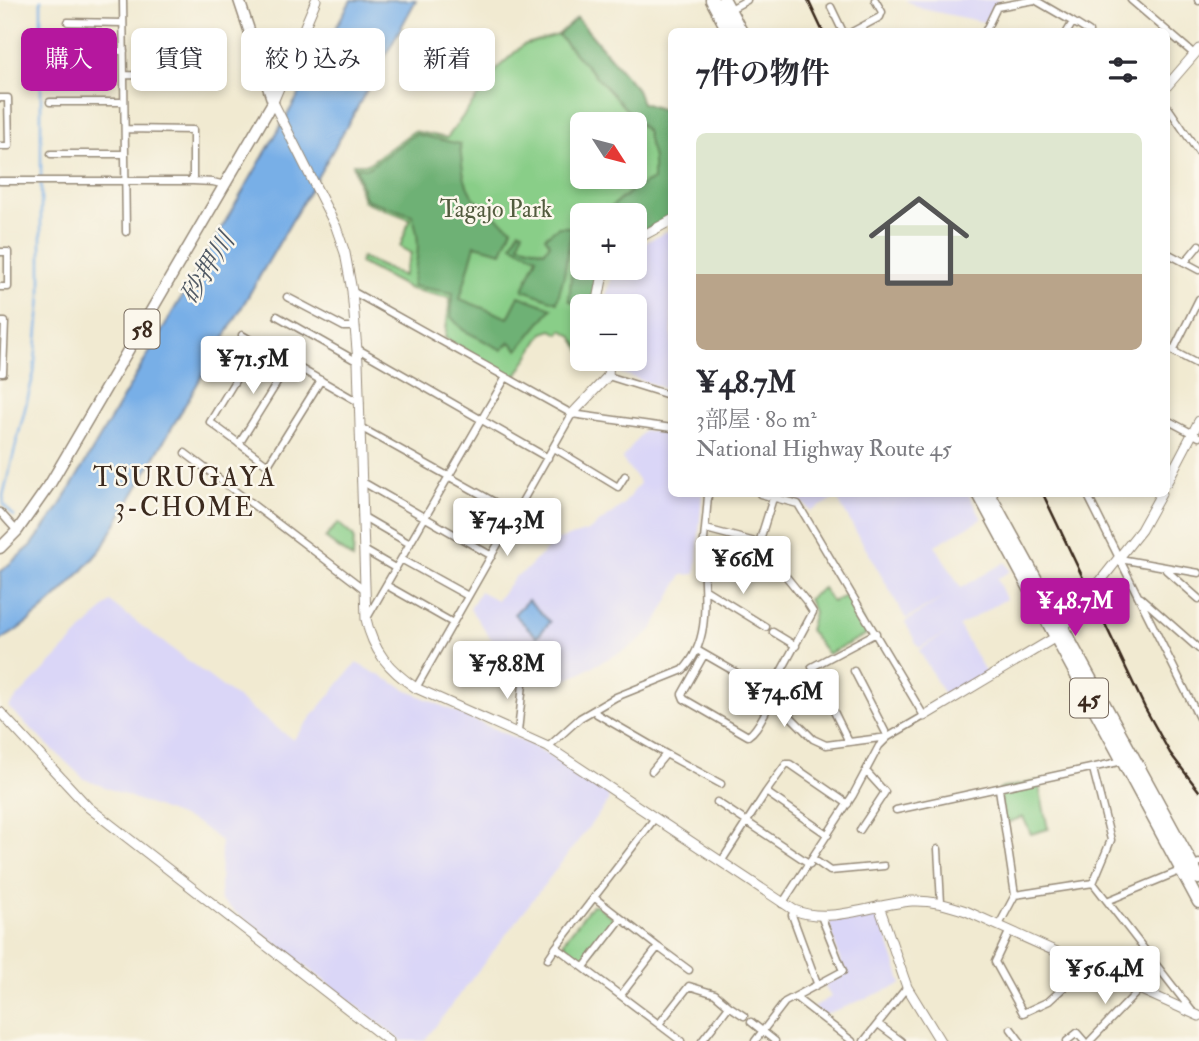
<!DOCTYPE html>
<html lang="ja">
<head>
<meta charset="utf-8">
<style>
	body { margin:0; font-family:"IM FELL Double Pica","Noto Serif JP",serif; background:#f2f2f3; color:#2b2b33; height:100vh; display:flex; flex-direction:column; font-size:26px; white-space:nowrap }
	* { box-sizing:border-box; margin:0 }
	p { font-size:23px; color:#7c7c81 }
	.icon { flex:none; width:38px; height:38px; fill:none; stroke:currentColor; stroke-width:2; stroke-linecap:round; stroke-linejoin:round }
	.map { position:relative; flex:1; overflow:hidden }
	.side { position:absolute; left:668px; top:28px; width:502px; height:469px; display:flex; flex-direction:column; background:#fff; border-radius:10px; box-shadow:0 4px 10px #0003 }
	.side>* { flex:none }
	.guide { position:absolute; left:21px; top:28px; width:542px; height:63px; display:flex; gap:14px }
	.needle { width:46px; rotate:126deg }
	.buttons { position:absolute; left:570px; top:112px; display:grid; gap:14px }
	.buttons a { display:grid; place-items:center; width:77px; height:77px; border-radius:10px; background:#fff; box-shadow:0 4px 10px #0003; font-size:35px }
	.price { position:absolute; translate:-50% -60px; padding:0 16px; border-radius:7px; background:#fff; color:#222; font-size:23px; line-height:46px; filter:drop-shadow(0 2px 4px #0008) }
	.price::after { content:''; position:absolute; left:50%; top:42px; width:21px; height:16px; margin-left:-10px; background:inherit; clip-path:polygon(0 0,100% 0,50% 100%) }
	.price.active { background:#b5179e; color:#fff }
	ul { padding:0; list-style:none }
	li { display:grid; align-content:center; gap:14px; height:371px; padding:0 28px }
	li span { display:grid; place-items:center; height:217px; border-radius:10px; color:#555 }
	li>.icon { margin-inline-start:auto }
	span .icon { width:126px; height:126px; fill:#fffc; stroke-width:1 }
	li b { font-size:30px }
	h2 { display:flex; justify-content:space-between; align-items:center; height:84px; padding:0 28px; font-size:30px }
	.chip { padding:0 24px; border-radius:10px; background:#fff; box-shadow:0 4px 10px #0003; font-size:24px; line-height:63px }
	.chip.active { background:#b5179e; color:#fff }
	.map>svg:first-child { display:block }
</style>
</head>
<body>
<div class="map">
<svg width="1199" height="1041" viewBox="0 0 1199 1041">
	<rect width="100%" height="100%" fill="#fbf7ec"/>
	<filter id="ink" filterUnits="userSpaceOnUse"><feTurbulence type="fractalNoise" baseFrequency=".0143" numOctaves="2"/><feDisplacementMap in="SourceGraphic" scale="14" xChannelSelector="R" yChannelSelector="G"/><feConvolveMatrix kernelMatrix="1 2 1 2 8 2 1 2 1" color-interpolation-filters="sRGB"/></filter>
	<filter id="wash" filterUnits="userSpaceOnUse"><feTurbulence type="fractalNoise" baseFrequency=".00686" numOctaves="4" result="noise"/><feDisplacementMap in="SourceGraphic" scale="28" xChannelSelector="R" yChannelSelector="G"/><feGaussianBlur stdDeviation="1.57" result="paint"/><feColorMatrix in="noise" values="0 0 0 0 0 0 0 0 0 0 0 0 0 0 0 0 0 1.4 0 .05"/><feComposite in="paint" operator="in"/></filter>
	<g filter="url(#wash)">
		<rect width="100%" height="100%" fill="#f1ead1"/>
		<!-- built -->
		<path fill="#dad6f7" d="M905,0H1003L998,1L984,22L922,9Z
			M672,229V391L618,372V359H635V306L604,305L608,288L615,272L619,268H635V251L648,241Z
			M644,430L672,434V494H702L696,574L682,575L652,630L629,648L560,683L534,666L498,649L470,609L480,591L497,600L516,576L525,571L555,541L588,531L623,505L640,483L622,459Z
			M780,494H844L811,511L802,502Z
			M850,494H968L982,519L935,545L961,588L1005,562L1010,571L997,579L1006,599L959,626L986,673L946,698L919,650L948,632L919,648L905,622L948,595L906,619L838,500Z
			M110,602L293,740L356,663L415,694L533,746L609,794L608,802L424,1041H402L220,900L221,841L197,823L84,779L8,707Z
			M868,914L881,920L902,984L824,1015L813,1007L831,997L824,984L844,973L829,924L830,922Z"/>
		<!-- green -->
		<path fill="#89ce88" stroke="#627c53" stroke-width="2" fill-rule="evenodd" d="M577,18L636,88L642,103L669,112L672,117V216L583,215V268H604L595,286L593,306H583V354L572,336L562,330L559,334L552,330L543,333L515,378L445,338L450,298L410,289L360,263L361,257L403,276L411,253L400,247L410,219L363,201L353,164H368L414,131L447,138L500,66L523,45L558,35ZM583,124H635V177H583Z
			M338,523L354,537L353,559L325,538Z
			M823,588L832,602L848,595L869,633L828,654L809,630L814,612L808,599Z
			M1038,781L1048,829L1031,834L1023,817L1004,824L999,789Z
			M592,905H597L613,918V923L586,958H580L565,946L564,941Z"/>
		<!-- forest -->
		<path fill="#6eb174" stroke="#546e49" stroke-width="2" d="M577,18L636,88L642,103L669,112L672,117V216L635,236V215H598C619,204 631,186 653,180V159L646,131L558,35Z
			M415,134L460,144C464,196 470,199 512,228L502,252L475,245L460,299L508,318L519,296L552,308L518,350L510,342L502,350L463,330L451,317L453,293L412,286C417,261 422,240 412,215L365,199L356,167L368,168Z
			M558,227H572L564,275L557,302L523,290L537,257L512,245L519,230L523,231L519,244L544,251L550,244L545,237Z
			M583,229V268H604L599,275L593,297L581,299L577,306L569,300L574,248Z"/>
		<!-- water -->
		<path fill="#78afe7" stroke="#5a6c82" stroke-width="2" d="M351,0H416L351,119L102,548C72,584 40,617 0,641V572L31,546L60,506L297,98Z
			M528,600L550,622L537,637L514,614Z"/>
		<g fill="none" stroke-linecap="round" stroke-linejoin="round">
			<!-- stream -->
			<path stroke="#78afe7" stroke-width="2.5" d="M14,516L4,505L3,496L34,373L41,296V0"/>
		</g>
	</g>
	<g filter="url(#ink)">
		<g fill="none" stroke-linecap="round" stroke-linejoin="round">
			<defs>
				<path id="street" d="M123,0L126,232
					M1131,0L1194,54
					M1198,0L1199,1
					M831,7L843,32
					M727,11L747,0
					M68,22L123,23
					M1073,22L1089,32
					M852,32L880,17L882,12L875,0
					M985,32L997,7L1035,0L1073,22L1067,32
					M48,50L124,51
					M125,75L213,76
					M0,98H8L9,146H0
					M50,102H124
					M1167,106L1199,153
					M125,129L193,130V181
					M51,154H124
					M0,181H193L213,182L225,185
					M0,252H8V287H0
					M1167,253L1199,270
					M1185,262L1199,245
					M352,291L572,414L672,428
					M287,297L344,327H356
					M277,316L358,362
					M0,322H5L3,373H0
					M242,335L360,403
					M258,343L210,422L268,465L321,380
					M1167,348L1199,365
					M358,349L548,458
					M1173,351L1199,299
					M608,376L672,396
					M1167,420L1199,437
					M360,427L516,514
					M239,444L290,362
					M554,448L618,487L625,476
					M185,453L364,589
					M361,481L492,556
					M760,494L798,504L924,716L888,737L879,746L853,795L782,904
					M1087,494L1199,718
					M0,512L17,531
					M362,516L410,544
					M706,529L759,543L806,601L813,612L770,692
					M759,543L774,495
					M364,550L395,568
					M401,559L468,596
					M1120,559L1199,573
					M1166,570L1199,599
					M386,585L453,623
					M706,590L766,627
					M1141,598L1199,649
					M367,618L506,377
					M773,632L796,646
					M697,650L770,692L774,700L813,739L826,745L888,737L854,671
					M704,655L682,694L684,699L748,736C760,728 763,712 774,700
					M416,688L572,414
					M594,710L597,714L666,754L652,771
					M518,732L524,674
					M849,742L812,667L876,633
					M548,747L580,718L616,697L683,670C713,639 703,592 703,554C704,534 707,514 708,494
					M666,754L721,784
					M1093,769L1111,840L1093,883
					M999,789L1015,895
					M766,792L786,764H790L848,804
					M717,802L810,864
					M896,810L1123,761
					M655,818L556,947L681,1041
					M860,830L885,792L866,771
					M938,849L941,903
					M813,859L830,871L884,866
					M721,862L766,792L828,835
					M595,898L658,947L621,995
					M1107,901L1199,863
					M794,910L792,915L817,983
					M999,925L1015,895L1093,883L1192,1011
					M1010,930L995,962L1023,1013L1049,1001L1088,965
					M658,947L689,970
					M548,959L556,947
					M584,967L621,919
					M795,997L852,1041
					M729,1006L744,1016
					M751,1022L775,1041
					M659,1024L689,986L715,994L729,1006L702,1041
					M878,1024L901,1041
					M1011,1029L1020,1041
					M755,1041L785,1002L843,971L821,916
					M864,1041L907,987
					M1067,1041L1077,1033L1084,1041
					M1090,1041L1140,989"/>
				<path id="secondary" d="M316,0L273,102L336,227L345,253L352,291L358,362L366,619C373,651 389,670 416,688L548,747L794,910C830,925 874,904 912,901C931,900 948,905 966,911L1199,1016
					M1167,86L1199,49
					M635,240L672,220
					M597,306L602,279L609,268
					M572,414L608,376L609,359
					M1167,482L1199,421
					M0,712L88,807L389,1041
					M924,716L1056,637L1141,530L1161,494
					M879,906L907,987L940,1041"/>
				<path id="primary" d="M0,548L17,531L50,484L273,102L239,0"/>
				<path id="highway" d="M712,0L729,32
					M724,0L741,32
					M979,494L1199,902
					M989,494L1199,878"/>
			</defs>
			<!-- street casing -->
			<use href="#street" stroke="#968a78" stroke-width="9"/>
			<!-- secondary casing -->
			<use href="#secondary" stroke="#968a78" stroke-width="11"/>
			<!-- primary casing -->
			<use href="#primary" stroke="#968a78" stroke-width="13"/>
			<!-- highway casing -->
			<use href="#highway" stroke="#968a78" stroke-width="15"/>
			<!-- street -->
			<use href="#street" stroke="#fff" stroke-width="6"/>
			<!-- secondary -->
			<use href="#secondary" stroke="#fff" stroke-width="9"/>
			<!-- primary -->
			<use href="#primary" stroke="#fff" stroke-width="10"/>
			<!-- highway -->
			<use href="#highway" stroke="#fff" stroke-width="12"/>
			<!-- rail -->
			<path stroke="#3b2a1e" stroke-width="2.5" d="M808,0L823,32
				M1043,494L1145,708L1170,753L1199,791"/>
		</g>
	</g>
	<g text-anchor="middle" stroke-width="5" stroke-linejoin="round" paint-order="stroke">
		<!-- shield labels -->
		<g fill="#fbf7ec" stroke="#75685c" stroke-width="2">
			<rect x="124.5" y="309.5" width="35" height="39" rx="5"/>
			<rect x="1070" y="678.5" width="38" height="39" rx="5"/>
		</g>
		<g font-size="23" font-weight="bold" fill="#3b2a1e">
			<text x="142" y="337">58</text>
			<text x="1089" y="706">45</text>
		</g>
		<!-- park labels -->
		<g font-size="24" fill="#525b3e" stroke="#fbf7ec">
			<text x="496" y="217">Tagajo Park</text>
		</g>
		<!-- water labels -->
		<g font-size="26" font-style="italic" fill="#505964" stroke="#fbf7ec">
			<text transform="translate(207 268) rotate(-58)" y="9">砂押川</text>
		</g>
		<!-- neighbourhood labels -->
		<g font-size="26" letter-spacing="2" fill="#3b2a1e" stroke="#fbf7ec">
			<text x="185" y="486">TSURUGAYA<tspan x="185" dy="30">3-CHOME</tspan></text>
		</g>
	</g>
</svg>
<div class="buttons">
<a><svg class="needle" viewBox="-14 -14 28 28"><path d="M0-13l5 13h-10z" fill="#e53935"/><path d="M0 13l5-13h-10z" fill="#7c7c81"/></svg></a>
<a>+</a>
<a>−</a>
</div>
<b class="price" style="left:253px;top:396px">¥71.5M</b>
<b class="price" style="left:507px;top:558px">¥74.3M</b>
<b class="price" style="left:743px;top:596px">¥66M</b>
<b class="price active" style="left:1075px;top:638px">¥48.7M</b>
<b class="price" style="left:507px;top:701px">¥78.8M</b>
<b class="price" style="left:784px;top:729px">¥74.6M</b>
<b class="price" style="left:1105px;top:1006px">¥56.4M</b>
<div class="guide">
<a class="chip active">購入</a>
<a class="chip">賃貸</a>
<a class="chip">絞り込み</a>
<a class="chip">新着</a>
</div>
<section class="side">
<h2>7件の物件<svg class="icon" aria-label="filters" viewBox="0 0 24 24"><path d="M4 7h16M4 17h16"/><circle cx="9" cy="7" r="2"/><circle cx="15" cy="17" r="2"/></svg></h2>
<ul>
<li><span style="background:linear-gradient(#dfe7d0 65%,#b9a48a 0)"><svg class="icon" aria-label="home" viewBox="0 0 24 24"><path d="M3 11l9-7 9 7M6 9v11h12V9"/></svg></span><div><b>¥48.7M</b><p>3部屋 · 80 m²</p><p>National Highway Route 45</p></div></li>
</ul>
</section>
</div>
</body>
</html>
